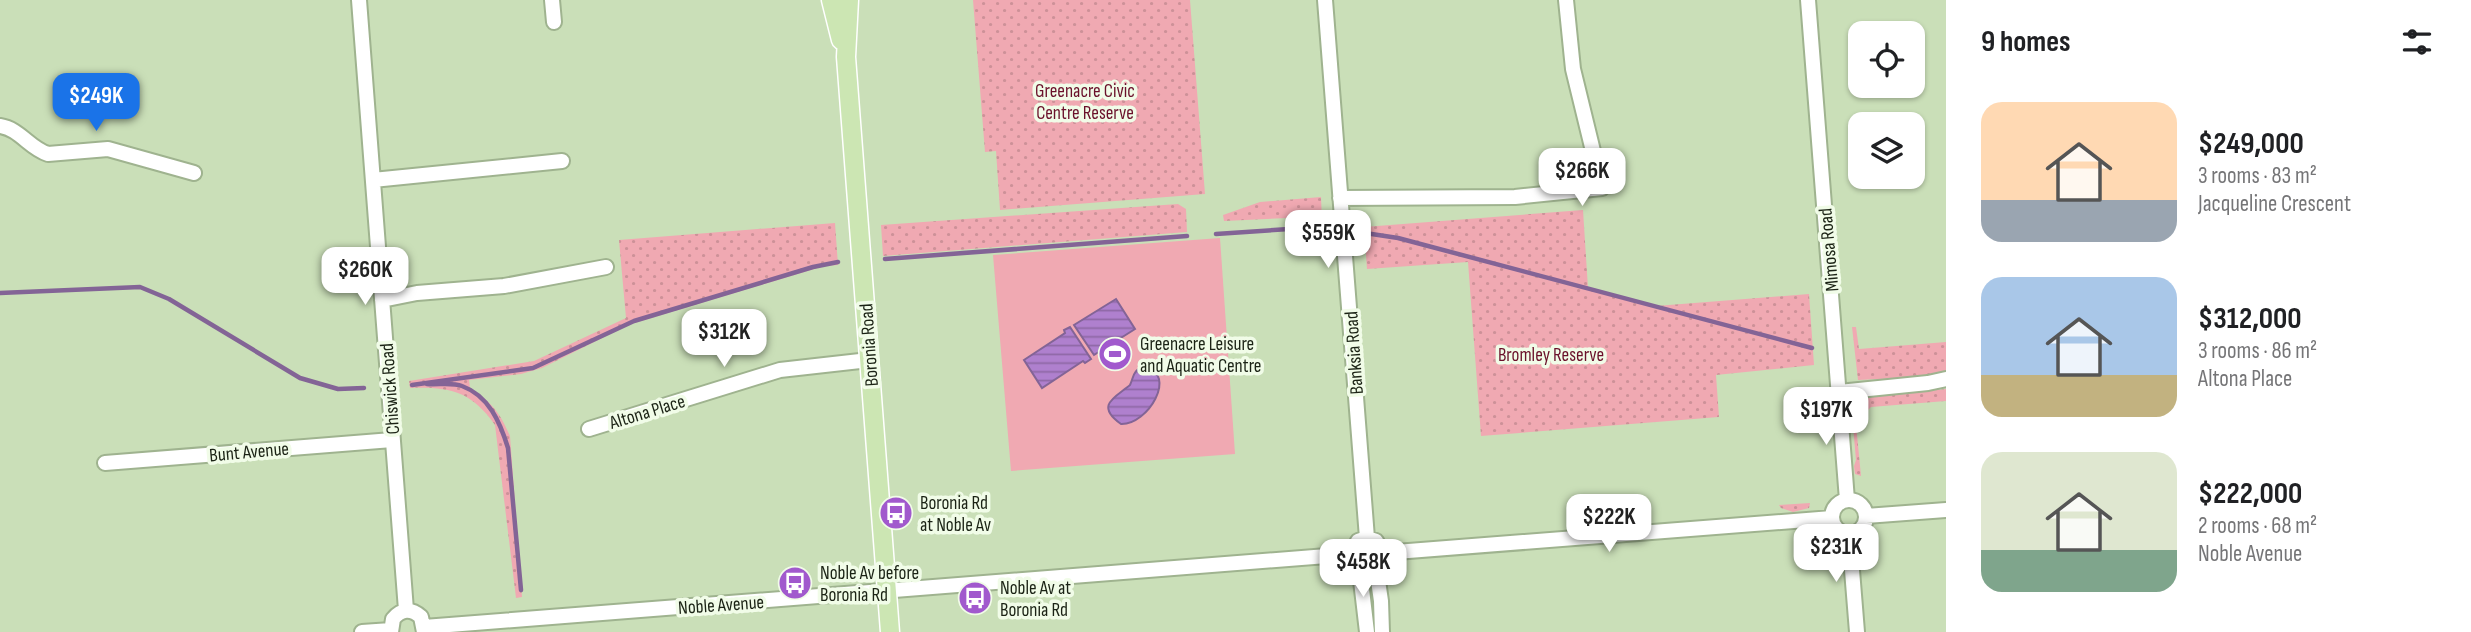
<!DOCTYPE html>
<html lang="en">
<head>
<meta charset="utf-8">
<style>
	body { margin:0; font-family:"Sofia Sans Condensed",sans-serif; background:#f6f6f6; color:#202124; height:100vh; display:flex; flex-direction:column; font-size:26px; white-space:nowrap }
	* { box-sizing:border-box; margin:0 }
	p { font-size:23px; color:#757577 }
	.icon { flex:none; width:38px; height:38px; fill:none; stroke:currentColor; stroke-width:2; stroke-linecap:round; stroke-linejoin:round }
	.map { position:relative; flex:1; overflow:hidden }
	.drawer { display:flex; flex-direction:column; background:#fff; width:525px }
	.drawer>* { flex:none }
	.controls { position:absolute; left:1848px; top:21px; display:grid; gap:14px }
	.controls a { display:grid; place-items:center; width:77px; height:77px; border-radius:14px; background:#fff; box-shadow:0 2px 5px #0004; font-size:35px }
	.price { position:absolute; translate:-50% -60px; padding:0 16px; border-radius:14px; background:#fff; color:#222; font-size:23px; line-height:46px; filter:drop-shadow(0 2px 4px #0008) }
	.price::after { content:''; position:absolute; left:50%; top:42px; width:21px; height:16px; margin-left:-10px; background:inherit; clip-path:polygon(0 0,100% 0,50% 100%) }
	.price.current { background:#1a73e8; color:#fff }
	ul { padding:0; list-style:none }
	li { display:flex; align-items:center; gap:21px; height:175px; padding:0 35px }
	li span { display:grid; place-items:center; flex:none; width:196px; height:140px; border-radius:21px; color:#555 }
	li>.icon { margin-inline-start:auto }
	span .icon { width:84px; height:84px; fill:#fffc; stroke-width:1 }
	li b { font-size:30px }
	h2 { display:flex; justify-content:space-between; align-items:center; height:84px; padding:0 35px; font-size:30px }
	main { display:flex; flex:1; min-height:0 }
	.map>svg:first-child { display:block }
</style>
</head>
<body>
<main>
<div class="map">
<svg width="1946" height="632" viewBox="0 0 1946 632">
	<defs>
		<pattern id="grass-dots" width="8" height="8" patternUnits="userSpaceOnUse" patternTransform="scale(1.75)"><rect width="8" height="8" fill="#f0a9b2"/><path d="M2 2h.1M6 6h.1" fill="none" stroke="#cd9198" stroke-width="1.8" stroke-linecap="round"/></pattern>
		<pattern id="water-rules" width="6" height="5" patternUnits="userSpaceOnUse" patternTransform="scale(1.75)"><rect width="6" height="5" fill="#af80ce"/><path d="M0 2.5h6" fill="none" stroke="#8e68a6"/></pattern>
	</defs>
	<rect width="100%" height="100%" fill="#cadfb8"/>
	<!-- grass -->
	<path fill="url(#grass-dots)" d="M973,0H1190L1205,194L1000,210L996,151L985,152Z
		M1321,197L1322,221L1288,218L1224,221L1223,215L1260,202Z
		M1178,204L1186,209L1187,232L883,256L881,225Z
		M1583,210L1588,288L1656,306L1809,294L1814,365L1716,375L1719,417L1481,436L1468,262L1367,269L1364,227Z
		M835,223L838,265L824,266L628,325L542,368L521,374L469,380L470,388C492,403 499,411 510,436L522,597L516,598L495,425C471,391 450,387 410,388L409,381L534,361L626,318L619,240Z
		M1852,327H1856L1859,349L1946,342V372L1920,377L1858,380Z
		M1946,389V401L1871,407L1863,415L1860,416V399L1864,398Z
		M1854,404L1861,476L1855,474L1854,466L1856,460L1852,414Z
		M1810,503L1809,508L1793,512L1781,508L1779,505Z"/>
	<!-- garden -->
	<path fill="#f0a9b2" d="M1220,238L1235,454L1011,471L993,255Z"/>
	<!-- water -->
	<path fill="url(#water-rules)" stroke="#836496" stroke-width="2" d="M1116,299L1135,329L1094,355L1074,325Z
		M1070,327L1091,359L1085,363L1083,361L1042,388L1024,360L1065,333L1064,330Z
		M1145,367C1178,374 1148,425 1121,424C1094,405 1116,397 1130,385C1134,376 1133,369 1145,367Z"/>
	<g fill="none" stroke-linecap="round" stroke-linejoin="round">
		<!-- stream -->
		<path stroke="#836496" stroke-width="4.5" d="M1365,233L1398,238L1812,348
			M1216,234L1289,229L1319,230
			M885,259L1187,236
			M0,293L140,287L169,299L300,378L338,389L364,388
			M427,384C438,385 452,382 462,386C489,396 500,422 508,448L521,590
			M412,385L533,368L634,321L813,267L838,262"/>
		<defs>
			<path id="minor" d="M359,0L406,610
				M552,0L554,22
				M1325,0L1367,538
				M1808,0L1847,500
				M0,126C20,129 29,148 48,154L108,149L194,173
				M373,180L562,161
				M1340,198L1515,197L1602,188L1573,69L1566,0
				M382,300L417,293L504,286L606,267
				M1839,392L1928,383L1946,379
				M589,429L780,370L869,360
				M105,463L392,440
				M1832 517a17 17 0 1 1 34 0a17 17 0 1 1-34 0Z
				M1866,516L1946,510
				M1849,533L1857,632
				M1383,553L1832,518
				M1358,566L1367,569L1379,565L1383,553L1376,541L1367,538L1358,541L1352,554L1358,566L1361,581L1367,632
				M1376,567L1381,601L1382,632
				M424,627L1352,554
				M362,632L391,630
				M391,632L393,619C401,609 411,608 421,617L424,632"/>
			<path id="major" d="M831,0L841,40
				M849,0L846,57L890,632"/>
		</defs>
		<!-- minor casing -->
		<use href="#minor" stroke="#9fb38f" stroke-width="18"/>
		<!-- major casing -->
		<use href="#major" stroke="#fff" stroke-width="21"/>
		<!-- minor -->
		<use href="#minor" stroke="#fff" stroke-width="14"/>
		<!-- major -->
		<use href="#major" stroke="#cce6b3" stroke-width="18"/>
	</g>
	<!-- icons -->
	<defs>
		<symbol id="stadium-disc" viewBox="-11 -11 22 22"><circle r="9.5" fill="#a159cd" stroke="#f1fce8"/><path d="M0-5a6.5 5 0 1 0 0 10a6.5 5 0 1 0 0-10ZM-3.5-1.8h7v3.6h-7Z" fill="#fff"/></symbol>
		<symbol id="bus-disc" viewBox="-11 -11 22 22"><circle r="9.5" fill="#a159cd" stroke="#f1fce8"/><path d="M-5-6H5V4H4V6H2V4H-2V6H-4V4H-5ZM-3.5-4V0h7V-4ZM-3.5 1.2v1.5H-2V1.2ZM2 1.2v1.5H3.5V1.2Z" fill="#fff"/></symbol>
	</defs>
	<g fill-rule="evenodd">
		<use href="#stadium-disc" x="1096" y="335" width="38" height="38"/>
		<use href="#bus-disc" x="877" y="494" width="38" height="38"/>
		<use href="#bus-disc" x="776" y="564" width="38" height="38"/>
		<use href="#bus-disc" x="956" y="579" width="38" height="38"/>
	</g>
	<g text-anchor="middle" stroke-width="7" stroke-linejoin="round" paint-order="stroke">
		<!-- park labels -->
		<g font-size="19" fill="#6a102a" stroke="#f1fce8">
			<text x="1085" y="97">Greenacre Civic<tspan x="1085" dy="22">Centre Reserve</tspan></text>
			<text x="1551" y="361">Bromley Reserve</text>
		</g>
		<!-- street labels -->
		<g font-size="19" fill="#1b2315" stroke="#f1fce8">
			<text transform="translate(1828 250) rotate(-95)" y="7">Mimosa Road</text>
			<text transform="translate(868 345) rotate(-94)" y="7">Boronia Road</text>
			<text transform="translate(1353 353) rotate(-94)" y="7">Banksia Road</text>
			<text transform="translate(389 389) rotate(-94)" y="7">Chiswick Road</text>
			<text transform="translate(647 411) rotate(-17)" y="7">Altona Place</text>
			<text transform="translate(249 451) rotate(-5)" y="7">Bunt Avenue</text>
			<text transform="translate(721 604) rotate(-4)" y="7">Noble Avenue</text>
		</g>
		<!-- poi labels -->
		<g font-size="19" fill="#1b2315" stroke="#f1fce8" text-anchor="start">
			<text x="1140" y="350">Greenacre Leisure<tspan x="1140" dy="22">and Aquatic Centre</tspan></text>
			<text x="920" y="509">Boronia Rd<tspan x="920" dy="22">at Noble Av</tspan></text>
			<text x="820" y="579">Noble Av before<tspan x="820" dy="22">Boronia Rd</tspan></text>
			<text x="1000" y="594">Noble Av at<tspan x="1000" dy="22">Boronia Rd</tspan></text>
		</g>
	</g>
</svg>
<div class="controls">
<a><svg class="icon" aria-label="locate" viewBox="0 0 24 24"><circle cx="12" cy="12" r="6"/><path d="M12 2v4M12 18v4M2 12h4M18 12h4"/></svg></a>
<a><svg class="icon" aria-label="layers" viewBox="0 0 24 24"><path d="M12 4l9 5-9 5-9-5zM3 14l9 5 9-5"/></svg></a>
</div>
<b class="price current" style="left:96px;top:133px">$249K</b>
<b class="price" style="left:1582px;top:208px">$266K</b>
<b class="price" style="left:1328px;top:270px">$559K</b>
<b class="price" style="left:365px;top:307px">$260K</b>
<b class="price" style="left:724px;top:369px">$312K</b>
<b class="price" style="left:1826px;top:447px">$197K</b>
<b class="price" style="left:1609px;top:554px">$222K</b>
<b class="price" style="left:1836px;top:584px">$231K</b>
<b class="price" style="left:1363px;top:599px">$458K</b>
</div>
<section class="drawer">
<h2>9 homes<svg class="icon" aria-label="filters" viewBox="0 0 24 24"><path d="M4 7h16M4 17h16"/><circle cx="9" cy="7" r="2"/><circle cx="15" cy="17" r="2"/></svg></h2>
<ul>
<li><span style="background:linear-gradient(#ffd9b3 70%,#9aa5b1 0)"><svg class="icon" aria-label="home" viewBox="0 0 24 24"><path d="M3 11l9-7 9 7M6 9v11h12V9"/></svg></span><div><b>$249,000</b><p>3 rooms · 83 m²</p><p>Jacqueline Crescent</p></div></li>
<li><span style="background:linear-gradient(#a9c7e8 70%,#c2b280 0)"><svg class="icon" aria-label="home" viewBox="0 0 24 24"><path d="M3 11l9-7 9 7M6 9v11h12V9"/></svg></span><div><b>$312,000</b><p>3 rooms · 86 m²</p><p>Altona Place</p></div></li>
<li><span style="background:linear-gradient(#dfe7d0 70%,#7fa58c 0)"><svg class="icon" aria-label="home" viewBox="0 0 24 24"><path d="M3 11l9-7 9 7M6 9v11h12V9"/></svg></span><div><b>$222,000</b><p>2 rooms · 68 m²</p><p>Noble Avenue</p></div></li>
</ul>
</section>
</main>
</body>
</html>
